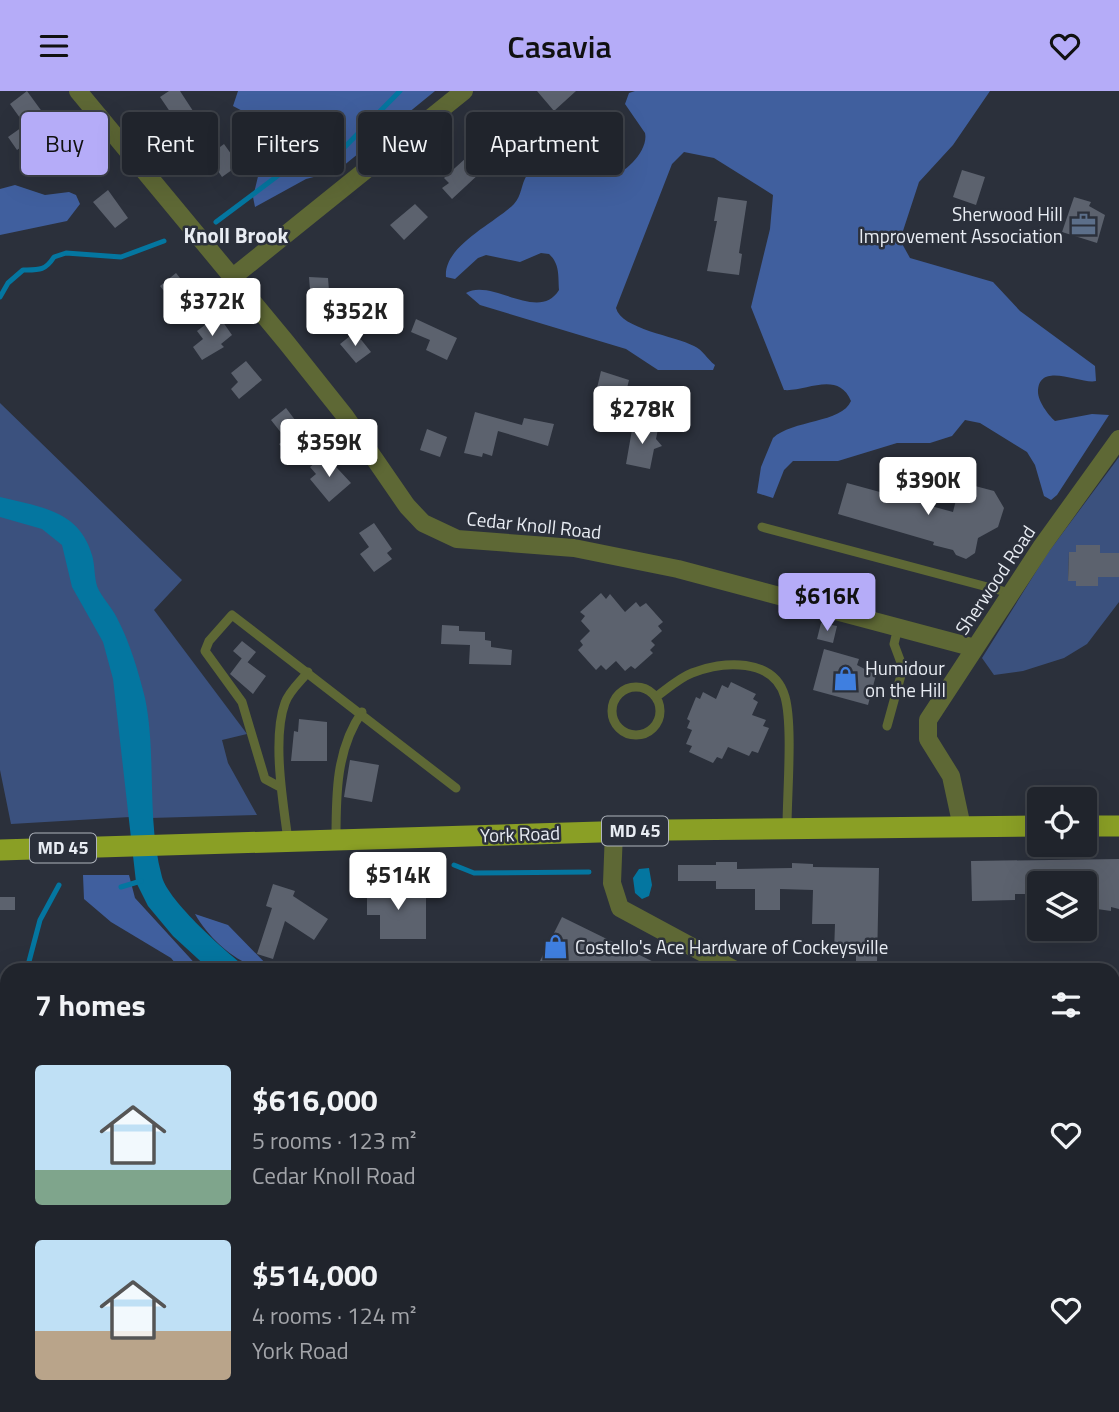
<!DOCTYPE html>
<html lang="en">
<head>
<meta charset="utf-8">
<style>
	body { margin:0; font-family:"Titillium Web",sans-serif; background:#2d3038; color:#f1f3f6; height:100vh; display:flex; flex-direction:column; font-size:26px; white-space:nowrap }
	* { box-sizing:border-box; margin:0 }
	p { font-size:23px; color:#a2a4a9 }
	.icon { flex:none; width:38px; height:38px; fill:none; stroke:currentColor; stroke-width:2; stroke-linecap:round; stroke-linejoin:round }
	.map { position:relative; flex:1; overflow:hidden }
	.panel { position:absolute; left:0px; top:872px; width:1120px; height:450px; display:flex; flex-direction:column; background:#20242c; border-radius:21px 21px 0 0; box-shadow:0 7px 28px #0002,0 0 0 2px #3d4148 }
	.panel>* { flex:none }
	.guide { position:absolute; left:21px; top:21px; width:700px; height:63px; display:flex; gap:14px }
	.controls { position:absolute; left:1027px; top:696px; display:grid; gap:14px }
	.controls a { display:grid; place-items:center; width:70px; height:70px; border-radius:7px; background:#20242c; box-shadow:0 7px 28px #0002,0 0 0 2px #3d4148; font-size:35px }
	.price { position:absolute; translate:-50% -60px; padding:0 16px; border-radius:7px; background:#fff; color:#222; font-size:23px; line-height:46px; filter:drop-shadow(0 2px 4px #0008) }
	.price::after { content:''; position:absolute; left:50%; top:42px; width:21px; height:16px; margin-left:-10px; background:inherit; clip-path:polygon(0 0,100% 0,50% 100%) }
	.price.active { background:#b5acf8; color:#111 }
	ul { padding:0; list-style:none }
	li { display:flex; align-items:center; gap:21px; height:175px; padding:0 35px }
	li span { display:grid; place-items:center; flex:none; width:196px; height:140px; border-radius:7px; color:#555 }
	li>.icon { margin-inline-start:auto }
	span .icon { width:84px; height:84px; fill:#fffc; stroke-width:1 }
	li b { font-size:30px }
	h2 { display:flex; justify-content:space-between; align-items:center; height:84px; padding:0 35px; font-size:30px }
	.chip { padding:0 24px; border-radius:7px; background:#20242c; box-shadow:0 7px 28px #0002,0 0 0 2px #3d4148; font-size:24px; line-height:63px }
	.chip.active { background:#b5acf8; color:#111 }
	header { display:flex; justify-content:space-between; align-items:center; height:91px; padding:0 35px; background:#b5acf8; color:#111; font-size:32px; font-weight:600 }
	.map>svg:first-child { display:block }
</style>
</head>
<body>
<header><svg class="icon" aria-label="menu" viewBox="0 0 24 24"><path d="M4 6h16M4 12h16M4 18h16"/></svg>Casavia<svg class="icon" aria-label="heart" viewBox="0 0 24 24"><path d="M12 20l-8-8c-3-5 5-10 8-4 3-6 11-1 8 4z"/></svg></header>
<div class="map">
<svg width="1119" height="1321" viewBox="0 0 1119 1321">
	<rect width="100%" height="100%" fill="#2b303b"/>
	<!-- green -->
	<path fill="#3b517e" d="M0,312L182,489L154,519L247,643L222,649L228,672L257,724L150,727L129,710L130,726L11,733L0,679Z
		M1119,366V462H1100L1099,454H1076V461H1069L1068,490H1076V495H1097L1098,486H1119V511L1087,553L1064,567L1023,580L994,584L982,567L1047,463Z
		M226,1314H307V1321H228Z"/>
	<!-- forest -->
	<path fill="#405f9e" d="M238,0H435L337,80L306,88L255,116L253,106L262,69L250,44L252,25L233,15Z
		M635,0H990L953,54L919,91L900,149L910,167L993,191L1020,220L1095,275L1096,290C1082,294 1038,269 1038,301C1038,310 1048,324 1055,330L1092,323L1109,324L1057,404L1051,409L1044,405L1035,374L1027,361L980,332L965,329L952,345L930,352H897L838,370H793L784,379L773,407L757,402L761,376L773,347C792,329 842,332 851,310C838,279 806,301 784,299L751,216L770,138L773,104L714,67L684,61L672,73L616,217C621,238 675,245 694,255C703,259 707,268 715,274L713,279H658L626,258L480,214L466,202C492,187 539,232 559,199C558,185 560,173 549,163L541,162L520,171L486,164L478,167L455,188L446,186C443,155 495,132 514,113C522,104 521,93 527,84C537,71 549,60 558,46L564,43L576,49L590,73L607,85C624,86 649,59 645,42L625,13L629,2Z
		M15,94L45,104L69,101L76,104L80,113L67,130L0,144V98Z
		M83,784H129L135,807L200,878H180L171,867L111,831L84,808Z
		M195,823L228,834L271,878C242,879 209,848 195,823Z
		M144,1314H226L228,1321H135Z
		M307,1314H416L415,1321H307Z"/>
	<!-- water -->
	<path fill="#0476a0" d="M0,406C40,416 79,419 92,464C95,474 94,485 97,495C101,506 112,516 117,527C130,552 138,579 145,607C157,665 146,727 162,786C169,811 226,861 248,878H209L173,845L148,815L136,791L113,588L103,551L72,496L62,454L42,438L0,426Z
		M649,777L652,794L649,805L642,808L635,802L633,787L639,778Z"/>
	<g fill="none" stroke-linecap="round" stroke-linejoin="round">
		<!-- stream -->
		<path stroke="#0476a0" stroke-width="5" d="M216,131L280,83L328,73L400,0
			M0,206L8,192L23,179C39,179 45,180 54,166L66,162L121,166L164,150
			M454,774L474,782L589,781
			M121,796L141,790
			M27,878L40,829L59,794
			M0,907L7,900
			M0,1041L7,1052
			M1113,1309H1119
			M165,1321L170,1314"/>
	</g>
	<!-- building -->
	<path fill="#5c626e" d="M27,0L43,22L39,24L48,37L17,59L8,46L25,34L10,13Z
		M169,0H180L195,23L179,34L160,6Z
		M537,0H576L554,20Z
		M516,24L528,40L501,62L490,47Z
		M68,47L82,71L67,82L51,60Z
		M224,53L239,74L222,86L208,65Z
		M467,66L480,82L452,108L442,97L449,92L444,87Z
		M962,79L985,86L976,114L953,106Z
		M108,99L128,127L115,137L93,111Z
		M718,106L747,110L739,162L742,163L739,184L707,180L717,130H714Z
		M1074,106L1091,111L1089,115L1105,124L1097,152L1062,141Z
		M415,113L428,126L404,149L390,134Z
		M176,182L192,202L175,214L160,195Z
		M309,186L328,187L330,212H311Z
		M218,224L232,244L221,253L224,256L202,269L193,256L203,248L197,240Z
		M416,228L457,247L447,269L426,259L430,249L411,241Z
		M355,241L371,261L356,272L340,253Z
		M246,270L262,289L239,308L231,298L238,291L231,282Z
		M601,280L629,289L626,301L620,300L616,316L594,310Z
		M286,317L308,346L287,363L279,353L286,348L271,329Z
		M475,321L522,334L524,327L554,333L548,355L498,340L492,365L483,362L482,366L464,362Z
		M633,333L658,338L656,348L662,355L654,358L650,378L626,373Z
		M427,338L447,346L440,366L420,359Z
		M325,364L351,392L329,411L310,388L316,383L310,376Z
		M847,392L953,421L957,405L975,395L994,400L1004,417L998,436L978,447L975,462L966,468L956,464L953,459L933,454L934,451L838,423Z
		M374,432L392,458L387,462L392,468L374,481L360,463L369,456L359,442Z
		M1076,454H1100V462H1119V486H1098V495H1076V490H1068L1069,461H1076Z
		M601,502L606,508L610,503L625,521L636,511L640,516L646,512L663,531L658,535L662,540L651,550L655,554L650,559L653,562L635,578L631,575L625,580L616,570L606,579L601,574L596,579L578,559L583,554L580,550L590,540L581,530L585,525L580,521Z
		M821,532L837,535L833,552L817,548Z
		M442,534L459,535V540L485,541V549L491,550V556L512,559L511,574L469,573L470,554L441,553Z
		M242,550L256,561L247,572L233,560Z
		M824,558L859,568L857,574L876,584L868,614L813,599Z
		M242,567L266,585L253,603L230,583Z
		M731,591L756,603L753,608L758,611L752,624L766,629L763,635L769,637L758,662L752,660L749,665L728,656L722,668L717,666L713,672L689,661L692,655L686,653L692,639L687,637L690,630L687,628L696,606L700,608L703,601L716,608L722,594L728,597Z
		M299,628L327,631V670H291L294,640L298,641Z
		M350,669L379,674L372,711L344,706Z
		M1119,768V818L1111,816V820L1090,817L1091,813L1085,812V793H1032L1030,803H1015V809L972,810L971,770Z
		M716,771H737V778L792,777V772L813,773V776L879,777L877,872L856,871V862H834L835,833H812L813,799L780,798V819H755V798H716V790H678V774H716Z
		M273,793L295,800L293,805L328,828L314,849L285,830L273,868L257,863L272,817L266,815Z
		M367,794H398V801L426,800V848H380V824H367Z
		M0,806H15V819H0Z
		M562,826L668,878H536Z"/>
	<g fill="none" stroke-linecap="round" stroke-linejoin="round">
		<!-- lane -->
		<path stroke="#5e6835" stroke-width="9" d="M762,436L1010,502
			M612 620a24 24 0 1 1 48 0a24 24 0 1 1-48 0Z
			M656,606C667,598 679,587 692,582C722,570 774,566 785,606C793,635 787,703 787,736
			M887,635L903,577L894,553L898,536
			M280,696L265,688L242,611L205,560L209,550L232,524L456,697
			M336,747C336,704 336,658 362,621
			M288,749C283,712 272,647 285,612C289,600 301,590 308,581
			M1113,974L1119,976
			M1113,1262L1119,1263
			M567,1321L589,1314"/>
		<!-- street -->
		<path stroke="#5e6835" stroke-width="18" d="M78,0L286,251L345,325L407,415L423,432L457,448L574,457L678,478L975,557
			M233,186L464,0
			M962,736L951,685L928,648V629L1042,455L1119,348
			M614,740L612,792L620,817L733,878
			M1113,1007L1119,1009
			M1113,1114L1119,1115"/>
		<!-- secondary -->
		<path stroke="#77872f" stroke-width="21" d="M1113,1033L1119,1020
			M1054,1321V1314"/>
		<!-- primary -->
		<path stroke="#8a9f25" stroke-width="21" d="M1085,735H1119
			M0,759L667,739L1040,735"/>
	</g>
	<!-- icons -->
	<defs>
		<symbol id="office-bare" viewBox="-9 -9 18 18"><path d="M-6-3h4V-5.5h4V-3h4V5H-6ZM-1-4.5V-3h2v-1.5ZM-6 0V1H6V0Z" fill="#5c6f8a" stroke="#2b303b" stroke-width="2.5" paint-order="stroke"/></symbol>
		<symbol id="shop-bare" viewBox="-9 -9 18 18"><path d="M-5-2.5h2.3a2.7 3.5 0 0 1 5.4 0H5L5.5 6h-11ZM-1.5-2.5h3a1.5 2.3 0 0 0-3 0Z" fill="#3f7fe0" stroke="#2b303b" stroke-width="2.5" paint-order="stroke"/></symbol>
	</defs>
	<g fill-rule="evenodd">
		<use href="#office-bare" x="1066" y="116" width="35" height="35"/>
		<use href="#shop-bare" x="828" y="570" width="35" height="35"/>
		<use href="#shop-bare" x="538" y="838" width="35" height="35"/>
	</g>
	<g text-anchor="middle" stroke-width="5" stroke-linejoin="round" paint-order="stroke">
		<!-- shield labels -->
		<g fill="#2b303b" stroke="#afb4bc" stroke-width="2">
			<rect x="602" y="725.5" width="66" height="29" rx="5"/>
			<rect x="30" y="742.5" width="66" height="29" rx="5"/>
		</g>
		<g font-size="18" font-weight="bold" fill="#e8ecf3">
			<text x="635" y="746">MD 45</text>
			<text x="63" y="763">MD 45</text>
		</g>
		<!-- poi labels -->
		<g font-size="19" fill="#e8ecf3" stroke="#2b303b" text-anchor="start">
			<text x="1063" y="130" text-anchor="end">Sherwood Hill<tspan x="1063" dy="22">Improvement Association</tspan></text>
			<text x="865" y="584">Humidour<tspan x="865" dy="22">on the Hill</tspan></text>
			<text x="575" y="863">Costello's Ace Hardware of Cockeysville</text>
		</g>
		<!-- street labels -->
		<g font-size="19" fill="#e8ecf3" stroke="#2b303b">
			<text transform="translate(534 434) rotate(6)" y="7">Cedar Knoll Road</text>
			<text transform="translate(995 489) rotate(-56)" y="7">Sherwood Road</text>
			<text transform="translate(520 743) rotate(-2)" y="7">York Road</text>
		</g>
		<!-- neighbourhood labels -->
		<g font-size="21" font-weight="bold" fill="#e8ecf3" stroke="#2b303b">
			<text x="236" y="152">Knoll Brook</text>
		</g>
	</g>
</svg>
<div class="controls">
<a><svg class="icon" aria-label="locate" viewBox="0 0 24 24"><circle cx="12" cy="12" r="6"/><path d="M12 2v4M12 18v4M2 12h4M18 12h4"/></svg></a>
<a><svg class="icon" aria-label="layers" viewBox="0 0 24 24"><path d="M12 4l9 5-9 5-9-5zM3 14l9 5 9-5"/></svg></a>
</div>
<b class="price" style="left:212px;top:247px">$372K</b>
<b class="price" style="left:355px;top:257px">$352K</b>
<b class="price" style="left:642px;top:355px">$278K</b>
<b class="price" style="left:329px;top:388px">$359K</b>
<b class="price" style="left:928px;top:426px">$390K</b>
<b class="price active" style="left:827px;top:542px">$616K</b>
<b class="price" style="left:398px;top:821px">$514K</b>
<div class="guide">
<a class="chip active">Buy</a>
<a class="chip">Rent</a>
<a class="chip">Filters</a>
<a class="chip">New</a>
<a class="chip">Apartment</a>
</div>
<section class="panel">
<h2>7 homes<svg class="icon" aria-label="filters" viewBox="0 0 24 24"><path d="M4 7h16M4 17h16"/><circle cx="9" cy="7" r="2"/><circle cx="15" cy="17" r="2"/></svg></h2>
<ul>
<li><span style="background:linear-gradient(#bfe0f5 75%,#7fa58c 0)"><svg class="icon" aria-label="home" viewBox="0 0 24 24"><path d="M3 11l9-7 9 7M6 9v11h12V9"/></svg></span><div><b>$616,000</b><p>5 rooms · 123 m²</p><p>Cedar Knoll Road</p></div><svg class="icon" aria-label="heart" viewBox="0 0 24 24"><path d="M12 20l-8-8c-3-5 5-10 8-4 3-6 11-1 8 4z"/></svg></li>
<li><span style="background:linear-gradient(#bfe0f5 65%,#b9a48a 0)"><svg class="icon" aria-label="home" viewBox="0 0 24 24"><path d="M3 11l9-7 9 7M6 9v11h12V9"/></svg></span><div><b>$514,000</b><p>4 rooms · 124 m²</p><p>York Road</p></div><svg class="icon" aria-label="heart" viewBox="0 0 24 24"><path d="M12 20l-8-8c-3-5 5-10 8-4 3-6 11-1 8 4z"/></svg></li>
</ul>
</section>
</div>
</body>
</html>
